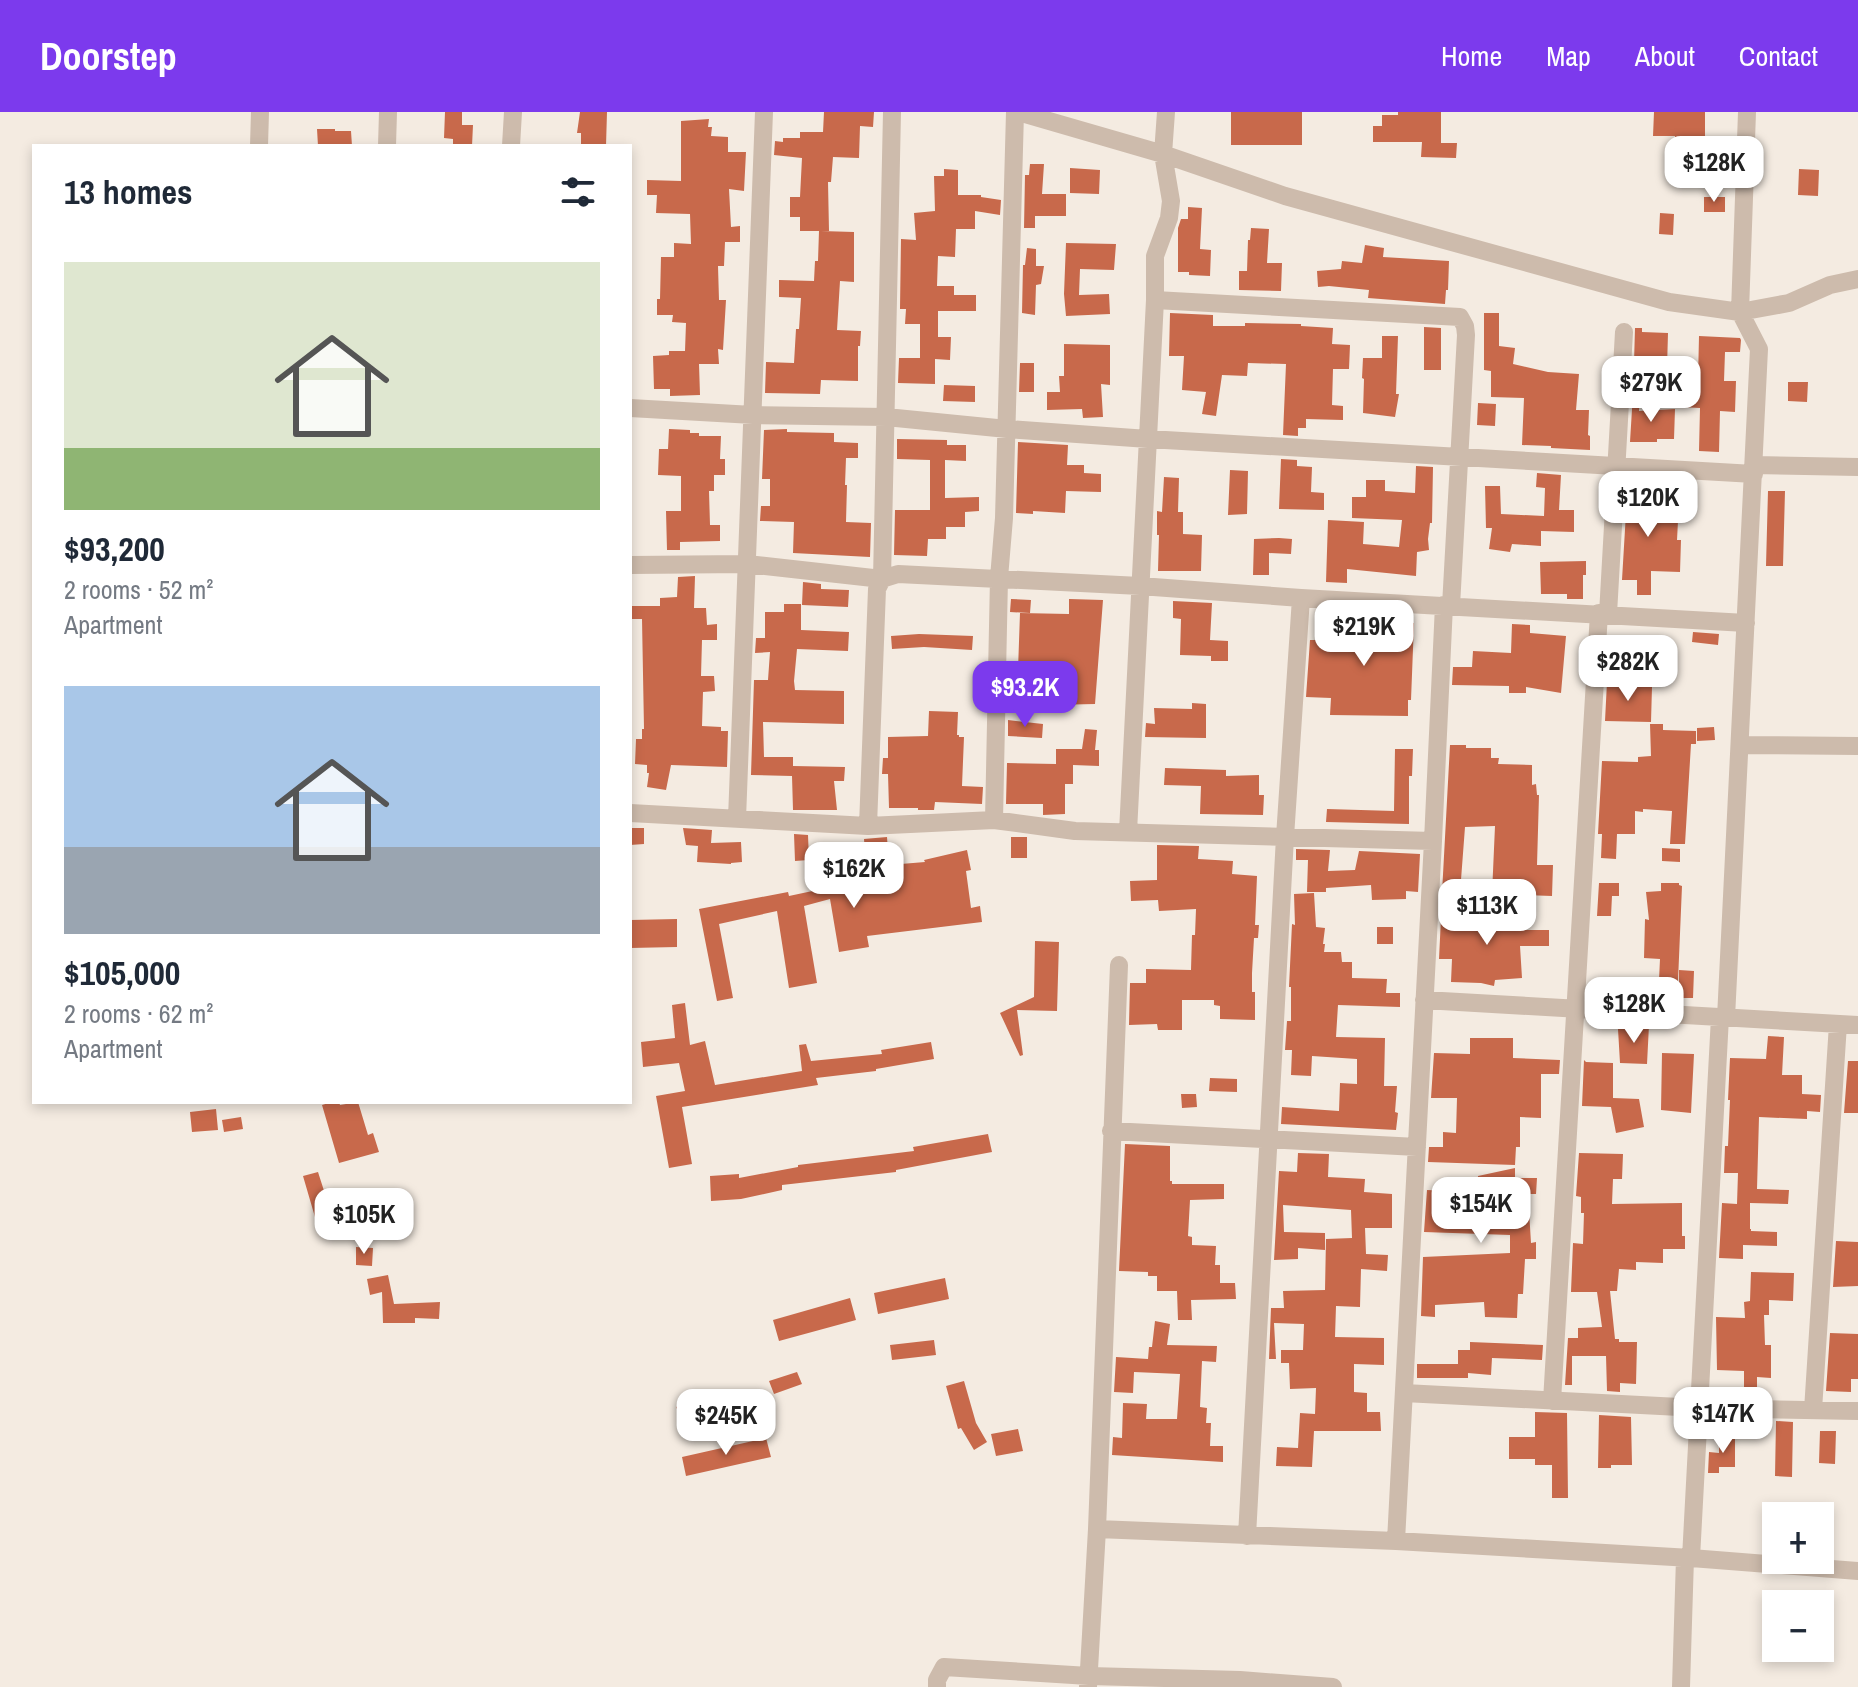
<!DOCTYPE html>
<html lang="en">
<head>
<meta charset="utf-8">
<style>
	body { margin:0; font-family:"Archivo Narrow",sans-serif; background:#f6f6f7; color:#1f2937; height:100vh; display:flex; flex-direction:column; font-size:30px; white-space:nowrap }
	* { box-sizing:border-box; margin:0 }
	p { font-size:26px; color:#747a83 }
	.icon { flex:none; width:44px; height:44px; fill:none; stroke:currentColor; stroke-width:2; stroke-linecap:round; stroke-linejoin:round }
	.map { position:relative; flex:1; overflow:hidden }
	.sheet { position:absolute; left:32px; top:32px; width:600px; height:960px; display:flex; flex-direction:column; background:#fff; border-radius:0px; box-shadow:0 4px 12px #0003 }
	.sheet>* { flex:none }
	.controls { position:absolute; left:1762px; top:1390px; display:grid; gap:16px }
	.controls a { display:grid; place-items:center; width:72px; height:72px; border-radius:0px; background:#fff; box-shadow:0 4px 12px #0003; font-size:40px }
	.price { position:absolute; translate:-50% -68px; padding:0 18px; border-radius:16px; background:#fff; color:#222; font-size:26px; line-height:52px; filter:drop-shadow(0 2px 4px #0008) }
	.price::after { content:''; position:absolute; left:50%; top:48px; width:24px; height:18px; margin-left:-12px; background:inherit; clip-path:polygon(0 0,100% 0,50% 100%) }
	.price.selected { background:#7c3aed; color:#fff }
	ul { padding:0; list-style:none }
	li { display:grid; align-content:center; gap:16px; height:424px; padding:0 32px }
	li span { display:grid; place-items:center; height:248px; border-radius:0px; color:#555 }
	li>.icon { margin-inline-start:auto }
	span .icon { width:144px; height:144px; fill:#fffc; stroke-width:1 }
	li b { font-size:34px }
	h2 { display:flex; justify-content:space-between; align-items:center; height:96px; padding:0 32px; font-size:34px }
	header { display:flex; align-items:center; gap:48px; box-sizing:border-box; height:112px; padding:0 40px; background:#7c3aed; color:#fff }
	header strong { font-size:38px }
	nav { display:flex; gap:44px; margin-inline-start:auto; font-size:28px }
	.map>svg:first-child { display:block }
</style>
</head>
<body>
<header>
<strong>Doorstep</strong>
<nav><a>Home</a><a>Map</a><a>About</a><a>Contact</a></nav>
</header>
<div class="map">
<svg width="1858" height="1575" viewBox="0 0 1858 1575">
	<rect width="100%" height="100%" fill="#f4ebe1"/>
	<!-- building -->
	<path fill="#c8694b" d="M445,0H462V13H473L472,34H453V27L444,26Z
		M580,0H607L606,34H581V21H577Z
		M824,0H874L873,15L860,14L859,46L833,45L831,70H828L829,119H821L854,120V170L840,169L837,218L861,219L860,234H858V269L821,268L820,282L765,281L766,250L794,251L796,217H799L801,186L779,185V168L814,169L815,149H818L819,119H800V105H790V85H800L802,46L774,43L775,29L783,30V26H800V20H823Z
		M1231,0H1302V33H1231Z
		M1398,0H1441V31H1457L1456,46L1421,45L1422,30H1373V14H1382V3H1398Z
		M1654,0H1705V25H1690L1691,65H1675V24H1653Z
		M709,7L708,15H712L711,24L728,25V40H746L744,79L729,77L731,115L740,114V130H725L724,154H718L719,188H726L723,238L718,237L719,252H699L700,283L670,284V277H654L653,244L669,243V239H685L686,211L672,210L673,203H657V187H660L661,145H674V131L691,132L690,102L656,101L657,83H647V68L681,69V9Z
		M317,17H335V19H351L352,34H318Z
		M1030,52H1044L1042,82H1066V104H1035V116H1024L1025,63H1029Z
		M1070,56L1100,58L1099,82L1070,81Z
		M944,57L958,58V83H981V85L1001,88L1000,103L975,99V117H956L955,145L938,144L937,174H954V183H976V199H938V225H951L950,248L935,247V272L898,271L899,246H920V212H905L906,197H900L901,127L916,128L914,101L935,99L934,64H944Z
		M1799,57L1819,58L1818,84L1798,83Z
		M1704,85H1725V100H1704Z
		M1188,95L1202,96L1200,137L1211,138L1210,164L1189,163V160H1178V116L1181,107H1188Z
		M1660,101L1674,102L1673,123L1659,122Z
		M1251,116L1269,117L1267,151H1282L1281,179L1239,178V159H1247L1248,128H1250Z
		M1066,131L1116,132L1114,158L1080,157L1079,183L1109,182L1110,202L1066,204L1064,182Z
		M1365,133L1384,136L1383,145L1449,149L1448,178H1446L1445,192L1368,186L1369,178L1329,174L1318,175L1317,159L1341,157L1342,149L1362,151Z
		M1027,136L1036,137V154H1044L1041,172L1036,173L1035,203L1022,201L1023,153H1025Z
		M1170,201L1213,203V214H1245V211L1301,212V214L1333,216L1332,232L1350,233L1349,257H1333L1332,293L1343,294V308L1306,307V316H1298V324L1283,323L1286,252L1248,251L1247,264L1222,263L1216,304L1202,302L1206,280L1182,278L1184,244H1169Z
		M1484,201H1499V234L1515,236L1513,252L1548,260L1579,262L1576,298H1589L1588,323L1590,324V338L1551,336V334L1522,333L1524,286L1491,285V259L1484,258Z
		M1424,215L1441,216V258H1424Z
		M1635,216H1642V220L1668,221L1667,256L1651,255L1652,252L1634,251Z
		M1382,224H1398L1396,282H1399L1395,305L1363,301L1364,267L1362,266L1363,246H1382Z
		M1699,224L1740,226L1741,228L1740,240H1725L1724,269H1736L1735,300L1720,299L1719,340L1699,339L1700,296L1680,295L1681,267L1698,268Z
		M1064,232L1110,233V273L1101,272L1103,305L1083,306L1082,297L1047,298V280H1060L1059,264H1064Z
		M1020,251H1034V280H1019Z
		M1788,270H1808L1807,290L1788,289Z
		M944,273L975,274V290L943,289Z
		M1633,281L1640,282L1639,299L1675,297L1674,327H1657V330H1630Z
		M1478,291L1496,292L1495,314L1477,313Z
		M669,317L690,318V321H699V324H721L720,347H725V363H714V379H709L710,413H720V429L680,430V438H667L666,399H681V364L658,363L659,337H668Z
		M787,317V320L834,321V330L858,331V346H846L845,373H847L846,410L871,411L870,445L793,441L794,410L760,409L761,394H770V367H762L764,318Z
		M897,327L947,328V333H966V349L945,348V386L979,385V399L965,400V415H946V427H928L927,444L894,443L895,398H930V348L897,347Z
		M1018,330L1068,333L1067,353H1084V361L1101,362V380L1066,379L1065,401L1033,399V402L1016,401Z
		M1281,347L1297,348V354L1312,355L1311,380L1324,381V398L1279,397Z
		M1416,354L1433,355L1432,411H1430L1428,427L1429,438L1417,440L1416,464L1347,457V471L1326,470L1328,408L1364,410L1363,432L1399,435L1402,408L1352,406V385H1366V368H1385V379L1415,381Z
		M1230,358L1248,359L1247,402L1228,403Z
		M1537,361L1561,363L1559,398H1574V420L1541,419V434L1512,432L1510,440L1489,437L1492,416H1486L1485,374H1500L1501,402L1544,404L1545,376L1536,375Z
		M1164,365L1179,366L1178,400H1183V422L1202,423L1201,459H1158L1159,423H1157V399L1162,400Z
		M1628,367H1638V370H1653L1652,409H1678L1677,428H1681L1680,460L1651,459V483H1637V468H1622Z
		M1768,379H1785L1783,454H1766Z
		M1279,426L1292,427L1291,442L1269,441V463H1253L1254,427Z
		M1586,449V463H1583V487H1567V482H1541L1540,450Z
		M695,464L694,496H706L707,513L717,512V528H702L701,564H714L715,579L703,580L702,614L721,615V619H728L727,655L671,653L666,678L647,675L649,661H647V653L635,652L636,627H642V617H644L642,507H630V494H660V486L677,485L678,465Z
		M803,470L821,472V477L849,478L848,495L802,493Z
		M1011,487L1031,488L1030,501L1010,500Z
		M1069,487L1103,488L1095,592L1008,594L1009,575L1012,576V558H1018L1020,501L1069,502Z
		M1173,489L1212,491L1210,528L1228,529V549H1211V544L1180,543L1181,507L1173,506Z
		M784,492H801V518L849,520L848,539L797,537L794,569L795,578L844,579V612L763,610L764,645H793V654L845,655L844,669H834L837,698H793L792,664L751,663L754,568H768L770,540L755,541L756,526H765V500H784Z
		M1333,508L1414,511L1411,588H1408V604L1330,603L1331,586L1306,585L1310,528H1332Z
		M1512,512L1530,513V521L1566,524L1561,581L1526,575V581H1509V574L1452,573L1453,555H1472L1473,539L1511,541Z
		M1693,520L1719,522L1718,533L1692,530Z
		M919,522L973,524L972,538L924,535L892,537L891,524Z
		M1607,570L1639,572L1638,574L1652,575L1651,610L1605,609Z
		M1192,591L1206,592V626L1145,625L1146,611L1155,612L1154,596L1192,597Z
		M929,599L958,600L957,623H959V625H964L962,674L983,675L982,692L935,690L934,698H918V696H889L888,662H882L883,646H888V625L928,624Z
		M1008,608L1043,612L1042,626L1008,624Z
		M1650,612H1663V618L1696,619V632H1691L1685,732H1670L1672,699L1643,697V700L1635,699V722H1617L1616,747L1601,746L1602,722H1598L1602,649L1638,650V645L1651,644Z
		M1714,615L1715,628L1697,629V616Z
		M1085,617L1097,618L1095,638H1099V654L1073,653V672H1065V702L1043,703V692H1006L1007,651L1056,652V637H1082Z
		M1450,633H1466V636H1491V646H1499L1498,652L1532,653V673L1536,672L1537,683H1539L1537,753H1553L1552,784L1492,782L1495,714L1465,715L1460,781H1442Z
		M1395,637H1413L1412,664H1409V712L1326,710L1327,697L1394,699Z
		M1165,656L1226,658V664L1259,663V683H1264L1263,703L1200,702L1201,674L1164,673Z
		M630,716H644V732L630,733Z
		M683,716L712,718L711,731L741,730L742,750L731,751V752L697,750L698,734L686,733Z
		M794,722L808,723L809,748L795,749Z
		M887,725L889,753L925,750L924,748L967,738L971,758L966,759L971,796L980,794L982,810L867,824L869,835L839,840L830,787L804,794L817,871L789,876L777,799L719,812L733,886L717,889L699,797L788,780L789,784L864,768L863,755L866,754L864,727Z
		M1011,725H1027V746H1011Z
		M1157,733L1199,734L1198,747L1233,749L1232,762L1257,764L1255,813H1259L1258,826H1254L1252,861V880H1255V908L1220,907V894L1214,893V888H1182V918H1158L1157,912L1129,913L1130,871H1146V857L1191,858L1192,823H1195L1196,797L1159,799L1158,788L1131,789L1130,769L1157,768Z
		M1662,736L1680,737V750L1662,749Z
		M1296,737L1330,738L1328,759L1355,758L1359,739L1420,742L1418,780L1406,779V787L1372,788L1371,773L1326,776V780H1307L1308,748H1296Z
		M1599,771H1619V784H1612L1611,804H1597Z
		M1661,771H1679V773L1682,774L1678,869L1659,868L1660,847L1644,846L1645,807L1649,808L1646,780L1661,779Z
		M1314,781L1316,815L1325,816L1323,832H1325L1324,840H1341L1342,850H1352V866L1387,867L1386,881H1400V895L1338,893L1336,925L1385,926L1384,974H1397L1395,1000L1398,1001L1396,1018L1281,1012L1282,995L1339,999L1340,971L1357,972V947L1312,944L1311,964L1291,963L1292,938H1285L1287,909H1291V875H1289L1292,812L1295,813L1294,782Z
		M1525,801L1522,818H1549V834H1520L1522,866L1495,868L1494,874L1481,871L1451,870L1452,847H1439L1441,806Z
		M677,807V835L630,836V808Z
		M1377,815H1393V832H1377Z
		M1035,829L1059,830L1057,899L1017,898L1023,943L1020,944L1000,901L1034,885Z
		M1679,858L1694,859L1693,886H1679Z
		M685,891L690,933L705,929L715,973L802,959L799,933L806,932L811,949L882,942L881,938L931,930L934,947L876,957V959L816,966L818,973L682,995L692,1052L669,1056L656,984L685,979L679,951L643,955L641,930L675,926L672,893Z
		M1633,912L1649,913L1647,952L1620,951L1618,917H1633Z
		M1768,924L1784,925L1782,963H1802V982L1821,983L1820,1000L1807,999V1007L1759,1005L1757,1077L1789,1078L1788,1092L1750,1091V1117H1751V1119L1777,1120V1134L1743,1133V1147L1719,1146L1722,1091L1737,1092L1738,1061H1724L1725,1034H1728L1730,988H1728L1730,946L1766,947Z
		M1470,926H1513V946L1560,948L1559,962H1541V1006L1520,1005V1035H1516L1515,1053L1428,1050L1429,1035H1443V1020L1456,1021L1457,986H1431L1434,941L1470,942Z
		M1662,941L1694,942L1691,1001L1661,998Z
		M1584,948L1586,950L1613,951V986L1639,987L1644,1015L1616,1021L1611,995L1582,994Z
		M1848,949H1858V1001H1844Z
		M1210,966L1237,967V980L1209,979Z
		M1181,982H1196L1197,995L1182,996Z
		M332,990H339L340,993L358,990L368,1023L373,1021L379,1040L339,1051L322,993Z
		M216,997L218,1018L192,1020L190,1000Z
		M241,1005L243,1017L224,1020L222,1008Z
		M988,1022L992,1040L896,1058V1060L782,1073V1078L741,1087L711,1089L710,1064L739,1062V1066L798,1055V1053L914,1039L913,1035Z
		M1125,1032L1170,1034V1069H1172V1072H1224V1087L1190,1088L1188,1124L1192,1125V1133L1216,1134L1215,1153H1220V1171H1235L1236,1187L1191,1188L1192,1208H1178L1177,1179H1157V1164H1148V1160L1119,1159Z
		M1298,1041L1329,1042L1328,1065L1365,1067L1364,1080L1392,1082V1116H1365L1366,1142L1388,1143L1387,1159L1361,1157L1360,1195L1336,1194L1335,1225L1384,1226V1253L1354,1252V1280L1367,1281V1300H1380L1381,1319H1314L1312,1355L1276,1354L1277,1335L1298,1336L1300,1301L1315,1302L1316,1276L1290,1277L1289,1251H1281V1238H1303L1304,1212L1274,1211L1276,1247H1269L1271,1196H1284L1283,1179L1325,1178L1326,1127L1352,1126L1351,1098L1283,1093L1284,1120L1325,1121V1138L1298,1136V1147L1274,1148L1279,1059L1297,1060Z
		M1579,1041L1623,1042L1622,1067H1613L1612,1092L1682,1091V1124H1685V1137H1663V1151L1636,1150V1158L1619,1157L1617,1179H1610L1615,1227H1619V1230H1637L1636,1272L1620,1271V1280L1607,1279L1606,1244H1572V1273H1565L1568,1226H1578V1216L1602,1215L1597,1180H1571L1573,1131L1583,1132L1584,1101H1581V1085L1576,1084Z
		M1515,1056V1066H1537L1536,1082H1528L1531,1131L1536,1130V1147H1525L1523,1182H1518L1517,1206L1485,1205L1484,1190L1435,1193V1205L1421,1204L1423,1145L1510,1141V1123L1424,1120L1427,1078L1477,1080L1478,1064Z
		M318,1060L334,1110L317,1112L303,1064Z
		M1836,1129L1858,1130V1174L1833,1175Z
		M356,1135L373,1136L372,1154L356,1153Z
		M1751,1160L1794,1161L1793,1189L1769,1188V1203H1764L1765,1233H1771V1266L1757,1265V1275H1744V1259L1717,1258L1716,1205L1745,1206L1744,1190L1750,1189Z
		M388,1163L394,1192L440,1190L439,1207L415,1206V1211H383L382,1180L370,1183L367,1167Z
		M945,1166L949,1187L878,1202L874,1181Z
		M850,1186L856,1208L779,1229L773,1208Z
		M1155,1209L1170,1212L1167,1233L1217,1234L1216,1250L1202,1249L1200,1295L1207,1296L1206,1311H1211L1210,1334H1223V1350L1112,1343L1113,1325L1122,1326L1123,1291L1147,1292L1146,1307H1177L1180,1262L1134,1260L1133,1281L1114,1280L1116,1245L1148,1247L1149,1235H1152Z
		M1830,1221L1858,1222V1267H1851V1280L1826,1279Z
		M934,1228L936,1243L892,1248L890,1233Z
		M1470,1230L1543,1233L1542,1248L1492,1246L1491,1263L1468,1261V1266H1417V1252H1458V1238H1470Z
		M797,1260L802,1272L774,1282L769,1269Z
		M964,1269L976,1311L987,1330L974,1338L961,1316L958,1317L946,1274Z
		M726,1279L729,1287L682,1308L676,1295L700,1284L701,1286Z
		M1535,1300L1567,1301L1568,1386H1552V1353H1535V1347H1509V1325H1535Z
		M1599,1303L1631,1305L1632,1353H1611V1356H1598Z
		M1776,1309L1793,1310L1792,1365L1775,1364Z
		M1018,1317L1023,1339L996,1344L991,1322Z
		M1820,1319H1836L1835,1352L1819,1351Z
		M1719,1324H1735V1355H1719V1361H1708L1709,1340L1719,1341Z
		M766,1326L771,1345L686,1364L682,1345Z"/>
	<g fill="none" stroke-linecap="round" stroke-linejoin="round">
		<!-- minor -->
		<path stroke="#cdbbac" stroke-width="18" d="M1018,0L1163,42L1285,84L1669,190L1740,200L1789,191L1830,173L1858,167
			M259,34L260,0
			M387,34L388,0
			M511,34L513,0
			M1155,188L1460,205L1465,214L1466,223L1451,494
			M630,296L753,303L886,305L1007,317L1148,327L1754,362
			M1754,353L1858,355
			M630,453L747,452L882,467L898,462L1140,474L1301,486L1746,511
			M1608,502L1624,220
			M1740,633L1858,634
			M630,701L868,714L994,708L1075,719L1433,729
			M737,707L764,0
			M994,708L999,466L1004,406L1015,0
			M868,714L877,477L882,467L892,0
			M1128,720L1155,188V144L1169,106L1171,89L1163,42L1166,0
			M1424,888L1858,913
			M1726,906L1759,237L1740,200L1747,0
			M1111,1019L1417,1035
			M1404,1281L1699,1296L1858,1299
			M1552,1289L1599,501
			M1813,1298L1838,912
			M1097,1417L1396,1429L1691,1446L1858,1459
			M1247,1424L1285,725L1301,486
			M1396,1429L1433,729L1444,493
			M1691,1446L1720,905
			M937,1575V1568L944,1555L1089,1564L1240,1568L1333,1575
			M1088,1575L1097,1417L1119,853
			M1681,1575L1685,1446"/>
	</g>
</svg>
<div class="controls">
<a>+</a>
<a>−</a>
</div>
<b class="price" style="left:1714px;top:92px">$128K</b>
<b class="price" style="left:1651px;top:312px">$279K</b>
<b class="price" style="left:1648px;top:427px">$120K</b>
<b class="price" style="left:1364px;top:556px">$219K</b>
<b class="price" style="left:1628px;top:591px">$282K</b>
<b class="price selected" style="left:1025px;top:617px">$93.2K</b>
<b class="price" style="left:854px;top:798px">$162K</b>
<b class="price" style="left:1487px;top:835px">$113K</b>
<b class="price" style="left:1634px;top:933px">$128K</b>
<b class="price" style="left:1481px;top:1133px">$154K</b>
<b class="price" style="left:364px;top:1144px">$105K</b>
<b class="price" style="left:1723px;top:1343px">$147K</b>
<b class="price" style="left:726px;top:1345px">$245K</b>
<section class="sheet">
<h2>13 homes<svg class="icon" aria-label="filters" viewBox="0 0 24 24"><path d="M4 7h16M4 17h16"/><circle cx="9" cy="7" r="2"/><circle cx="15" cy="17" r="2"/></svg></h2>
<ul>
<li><span style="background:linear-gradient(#dfe7d0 75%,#8fb573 0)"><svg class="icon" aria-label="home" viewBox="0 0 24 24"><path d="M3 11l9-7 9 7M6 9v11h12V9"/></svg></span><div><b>$93,200</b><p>2 rooms · 52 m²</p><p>Apartment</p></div></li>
<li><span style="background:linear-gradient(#a9c7e8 65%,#9aa5b1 0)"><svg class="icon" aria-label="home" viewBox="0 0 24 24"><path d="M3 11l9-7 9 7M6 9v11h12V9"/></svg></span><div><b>$105,000</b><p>2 rooms · 62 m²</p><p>Apartment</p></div></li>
</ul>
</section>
</div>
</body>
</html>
